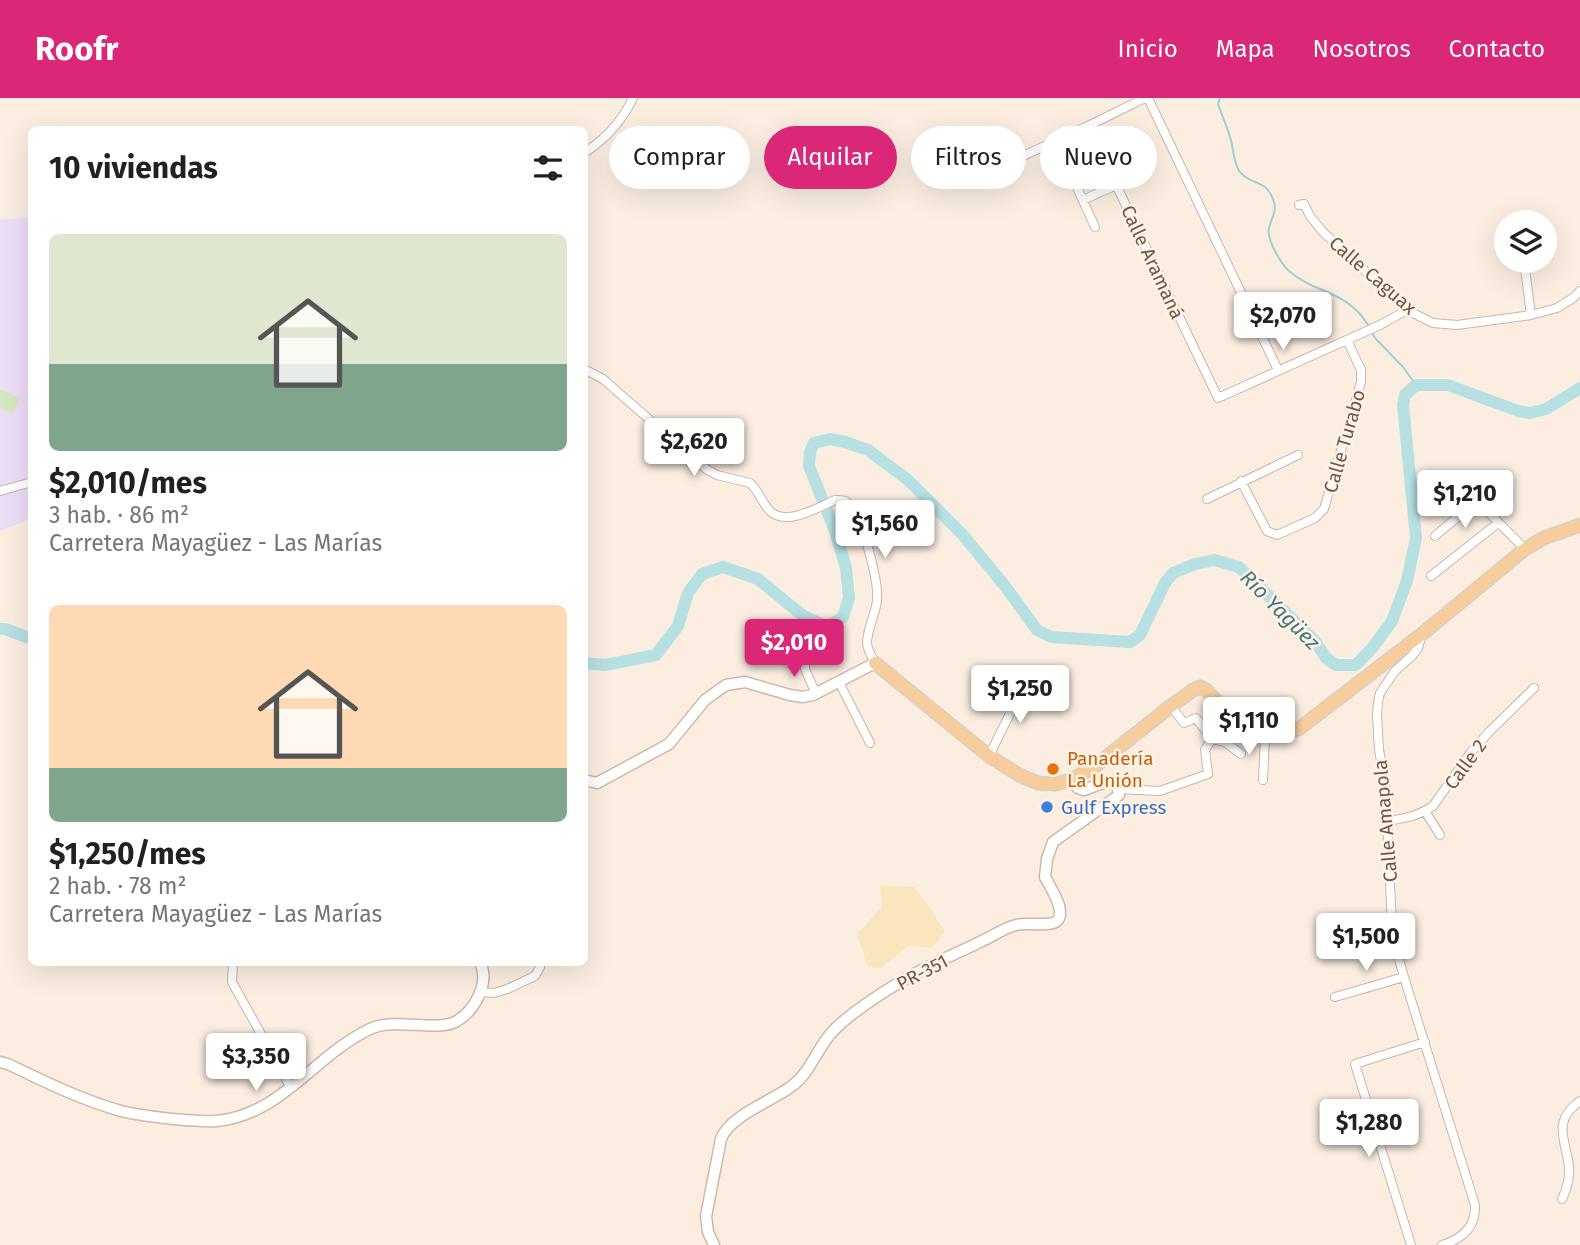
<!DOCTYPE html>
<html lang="es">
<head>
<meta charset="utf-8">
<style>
	body { margin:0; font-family:"Fira Sans",sans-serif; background:#f6f6f6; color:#202124; height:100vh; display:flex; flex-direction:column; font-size:26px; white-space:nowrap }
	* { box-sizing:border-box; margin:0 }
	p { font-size:23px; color:#757577 }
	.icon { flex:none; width:38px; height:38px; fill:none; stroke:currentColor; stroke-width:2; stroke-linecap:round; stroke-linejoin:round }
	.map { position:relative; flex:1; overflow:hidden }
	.drawer { position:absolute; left:28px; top:28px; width:560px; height:840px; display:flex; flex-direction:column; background:#fff; border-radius:10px; box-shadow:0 7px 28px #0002 }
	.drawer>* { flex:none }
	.banner { position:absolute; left:609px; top:28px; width:665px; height:63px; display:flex; gap:14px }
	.fabs { position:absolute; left:1494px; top:112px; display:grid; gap:14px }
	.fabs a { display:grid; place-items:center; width:63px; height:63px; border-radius:50%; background:#fff; box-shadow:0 7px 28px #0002; font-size:35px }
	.price { position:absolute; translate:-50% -60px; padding:0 16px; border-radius:7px; background:#fff; color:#222; font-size:23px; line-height:46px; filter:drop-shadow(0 2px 4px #0008) }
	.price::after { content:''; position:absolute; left:50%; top:42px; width:21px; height:16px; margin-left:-10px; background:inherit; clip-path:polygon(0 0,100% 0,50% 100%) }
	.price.active { background:#db2777; color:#fff }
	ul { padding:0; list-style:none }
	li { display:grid; align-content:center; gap:14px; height:371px; padding:0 21px }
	li span { display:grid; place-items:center; height:217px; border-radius:10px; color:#555 }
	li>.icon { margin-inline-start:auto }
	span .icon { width:126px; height:126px; fill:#fffc; stroke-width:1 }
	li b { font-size:30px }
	h2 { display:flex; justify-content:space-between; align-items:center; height:84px; padding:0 21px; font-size:30px }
	.tag { padding:0 24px; border-radius:32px; background:#fff; box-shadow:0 7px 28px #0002; font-size:24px; line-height:63px }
	.tag.active { background:#db2777; color:#fff }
	header { display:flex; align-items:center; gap:42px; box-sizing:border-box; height:98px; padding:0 35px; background:#db2777; color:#fff }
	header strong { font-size:33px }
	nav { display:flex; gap:38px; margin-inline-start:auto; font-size:24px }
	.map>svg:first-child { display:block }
</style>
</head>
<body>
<header>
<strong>Roofr</strong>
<nav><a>Inicio</a><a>Mapa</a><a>Nosotros</a><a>Contacto</a></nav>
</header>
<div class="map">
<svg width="1580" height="1147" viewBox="0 0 1580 1147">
	<rect width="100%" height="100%" fill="#fbeee1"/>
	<!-- education -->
	<path fill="#ebdef7" d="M31,119V421L0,433V122Z"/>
	<!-- green -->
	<path fill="#d3e7c0" d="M0,291L20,300L13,316L0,310Z"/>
	<!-- sand -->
	<path fill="#f9e6bc" d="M880,787L915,789L945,833L932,850L908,848L881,870L868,869L857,836L882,809Z"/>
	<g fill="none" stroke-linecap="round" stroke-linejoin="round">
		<!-- stream -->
		<path stroke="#9dd0d4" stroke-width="2" d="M1220,0L1218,6C1222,17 1227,29 1231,42C1233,51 1234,65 1239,73C1251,89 1266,79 1274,104C1277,114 1271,121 1269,130C1266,140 1281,166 1289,173C1315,196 1347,192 1368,227
			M1372,235L1376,241L1403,269L1416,287"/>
		<!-- river -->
		<path stroke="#b7e0e3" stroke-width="12" d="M0,531H5L32,541
			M584,565L605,567L656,557L678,528L688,495L702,476L723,469L758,481L802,517L827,529L843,519L849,500L846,470L835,433L809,368L810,354L814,345L830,341L845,344L868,352L908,382L962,436L1005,488L1037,532L1051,539L1130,544L1140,537L1165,485L1173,475L1195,466L1214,462L1239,469L1315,543L1326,560L1336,567H1356L1373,549L1392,523L1407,483L1416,440L1403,307L1405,297L1416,287H1448L1518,313L1530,315L1546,311L1580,290"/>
		<defs>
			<path id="street" d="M1148,0L1278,272
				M1088,28L1218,300L1380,227L1407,212
				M584,55C606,41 622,23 633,0
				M1012,63L1088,28L1145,0
				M1074,83L1095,129
				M1083,102L1116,87
				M1299,107L1304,106L1310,118L1322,133L1407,212L1433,225L1457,227L1531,217L1557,210L1573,200L1580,193
				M1524,163L1531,217
				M584,271L603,281L706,371L717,377L750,385C759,393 762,405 770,413C786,429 819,409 835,402C842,402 846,402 850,407C862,419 879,484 877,502C876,515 867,531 867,545C867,551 872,559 875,565
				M1241,383L1267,433L1277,437L1315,420L1324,411L1361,284V272L1347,242
				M1447,389L1477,403L1525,451
				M0,393L32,384
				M1207,401L1298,357
				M1435,438L1477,403
				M1431,478L1498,425
				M1422,536L1418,550L1412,558L1395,573L1380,595L1378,604L1377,617L1379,652L1385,684L1392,827L1394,843L1404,879L1475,1107C1476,1129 1462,1141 1442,1147
				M805,560V571L816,596
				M839,584L870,645
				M1171,608L1184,625L1196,620L1212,641L1225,644L1241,656
				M989,658L1026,583
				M1263,682L1265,638
				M1119,691L1160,693L1208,676L1205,652L1212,641
				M1425,713L1440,737
				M1386,723C1403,721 1418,718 1433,708L1471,654L1489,634L1534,590
				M233,864L232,884L291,990
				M482,894L494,895L507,891L535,878L540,869L539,864
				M1335,899L1404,879
				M1562,1101C1567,1092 1570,1078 1569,1068C1565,1040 1552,1023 1580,1003
				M1411,1147L1355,966L1425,944"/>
			<path id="secondary" d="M584,682L597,685L669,646L705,602L726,587L745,584L790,597L803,599L813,597L875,565
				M0,964L8,966C45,984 82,1002 121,1013C141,1018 163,1020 184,1022C194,1022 205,1024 216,1023C281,1017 313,959 368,932C394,918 436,935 457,923C475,912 490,885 480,864
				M714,1147L708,1134L706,1118L721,1041C729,1018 772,1003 792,988C811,974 817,950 833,933C852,913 895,886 920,873C940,862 962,853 982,843C993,838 1004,830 1016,827C1026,824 1050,829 1057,823C1067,813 1050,789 1045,779L1047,761L1053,744L1119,697C1118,675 1096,688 1084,692L1078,690L1071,682"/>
			<path id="primary" d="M875,565L989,658L1019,677L1038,685L1055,686L1071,682L1094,669L1171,608L1193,592L1200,589L1206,592C1238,625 1251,651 1300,630L1422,536L1525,451L1544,440L1580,427"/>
		</defs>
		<!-- street casing -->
		<use href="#street" stroke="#cab5a8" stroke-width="10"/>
		<!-- secondary casing -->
		<use href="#secondary" stroke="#d0b7a9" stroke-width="13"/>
		<!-- primary casing -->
		<use href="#primary" stroke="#d7cfcc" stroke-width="15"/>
		<!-- street -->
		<use href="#street" stroke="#fff" stroke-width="8"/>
		<!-- secondary -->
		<use href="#secondary" stroke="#fff" stroke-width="10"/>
		<!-- primary -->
		<use href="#primary" stroke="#f7cd9c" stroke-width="12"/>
	</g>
	<!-- markers -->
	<circle fill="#e8710a" stroke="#fef3e6" stroke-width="2.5" cx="1053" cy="671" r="7"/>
	<circle fill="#3f7fe0" stroke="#fef3e6" stroke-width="2.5" cx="1047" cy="709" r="7"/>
	<g text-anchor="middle" stroke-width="5" stroke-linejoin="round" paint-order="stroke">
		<!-- street labels -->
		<g font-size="19" fill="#705449" stroke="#fef3e6">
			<text transform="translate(1153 164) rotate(65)" y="7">Calle Aramaná</text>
			<text transform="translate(1373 177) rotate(41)" y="7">Calle Caguax</text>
			<text transform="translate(1344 343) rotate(-74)" y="7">Calle Turabo</text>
			<text transform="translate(1465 666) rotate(-54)" y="7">Calle 2</text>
			<text transform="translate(1385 723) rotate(-95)" y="7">Calle Amapola</text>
			<text transform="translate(922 874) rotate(-28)" y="7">PR-351</text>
		</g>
		<!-- food labels -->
		<g font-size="19" fill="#c56008" stroke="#fef3e6" text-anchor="start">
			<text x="1067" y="667">Panadería<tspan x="1067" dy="22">La Unión</tspan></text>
		</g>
		<!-- shop labels -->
		<g font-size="19" fill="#366cbe" stroke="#fef3e6" text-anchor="start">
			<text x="1061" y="716">Gulf Express</text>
		</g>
		<!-- water labels -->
		<g font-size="21" font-style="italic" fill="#42777c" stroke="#fef3e6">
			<text transform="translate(1280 512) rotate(45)" y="7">Río Yagüez</text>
		</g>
	</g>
</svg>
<div class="fabs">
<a><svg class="icon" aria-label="layers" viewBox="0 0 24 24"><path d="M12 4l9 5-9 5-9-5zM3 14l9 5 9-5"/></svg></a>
</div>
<b class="price" style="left:1283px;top:254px">$2,070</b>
<b class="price" style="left:694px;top:380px">$2,620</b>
<b class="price" style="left:1465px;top:432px">$1,210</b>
<b class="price" style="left:885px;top:462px">$1,560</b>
<b class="price active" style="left:794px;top:581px">$2,010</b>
<b class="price" style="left:1020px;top:627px">$1,250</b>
<b class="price" style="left:1249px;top:659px">$1,110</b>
<b class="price" style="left:1366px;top:875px">$1,500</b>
<b class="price" style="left:256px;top:995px">$3,350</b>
<b class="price" style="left:1369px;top:1061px">$1,280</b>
<div class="banner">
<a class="tag">Comprar</a>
<a class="tag active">Alquilar</a>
<a class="tag">Filtros</a>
<a class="tag">Nuevo</a>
</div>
<section class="drawer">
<h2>10 viviendas<svg class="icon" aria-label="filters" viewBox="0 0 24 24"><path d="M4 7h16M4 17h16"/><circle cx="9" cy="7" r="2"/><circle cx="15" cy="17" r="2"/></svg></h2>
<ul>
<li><span style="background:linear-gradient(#dfe7d0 60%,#7fa58c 0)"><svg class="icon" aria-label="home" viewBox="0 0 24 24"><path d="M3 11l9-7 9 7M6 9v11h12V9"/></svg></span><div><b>$2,010/mes</b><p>3 hab. · 86 m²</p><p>Carretera Mayagüez - Las Marías</p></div></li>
<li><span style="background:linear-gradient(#ffd9b3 75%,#7fa58c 0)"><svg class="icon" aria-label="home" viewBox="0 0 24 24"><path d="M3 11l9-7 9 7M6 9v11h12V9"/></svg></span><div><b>$1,250/mes</b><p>2 hab. · 78 m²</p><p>Carretera Mayagüez - Las Marías</p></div></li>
</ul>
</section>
</div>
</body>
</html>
